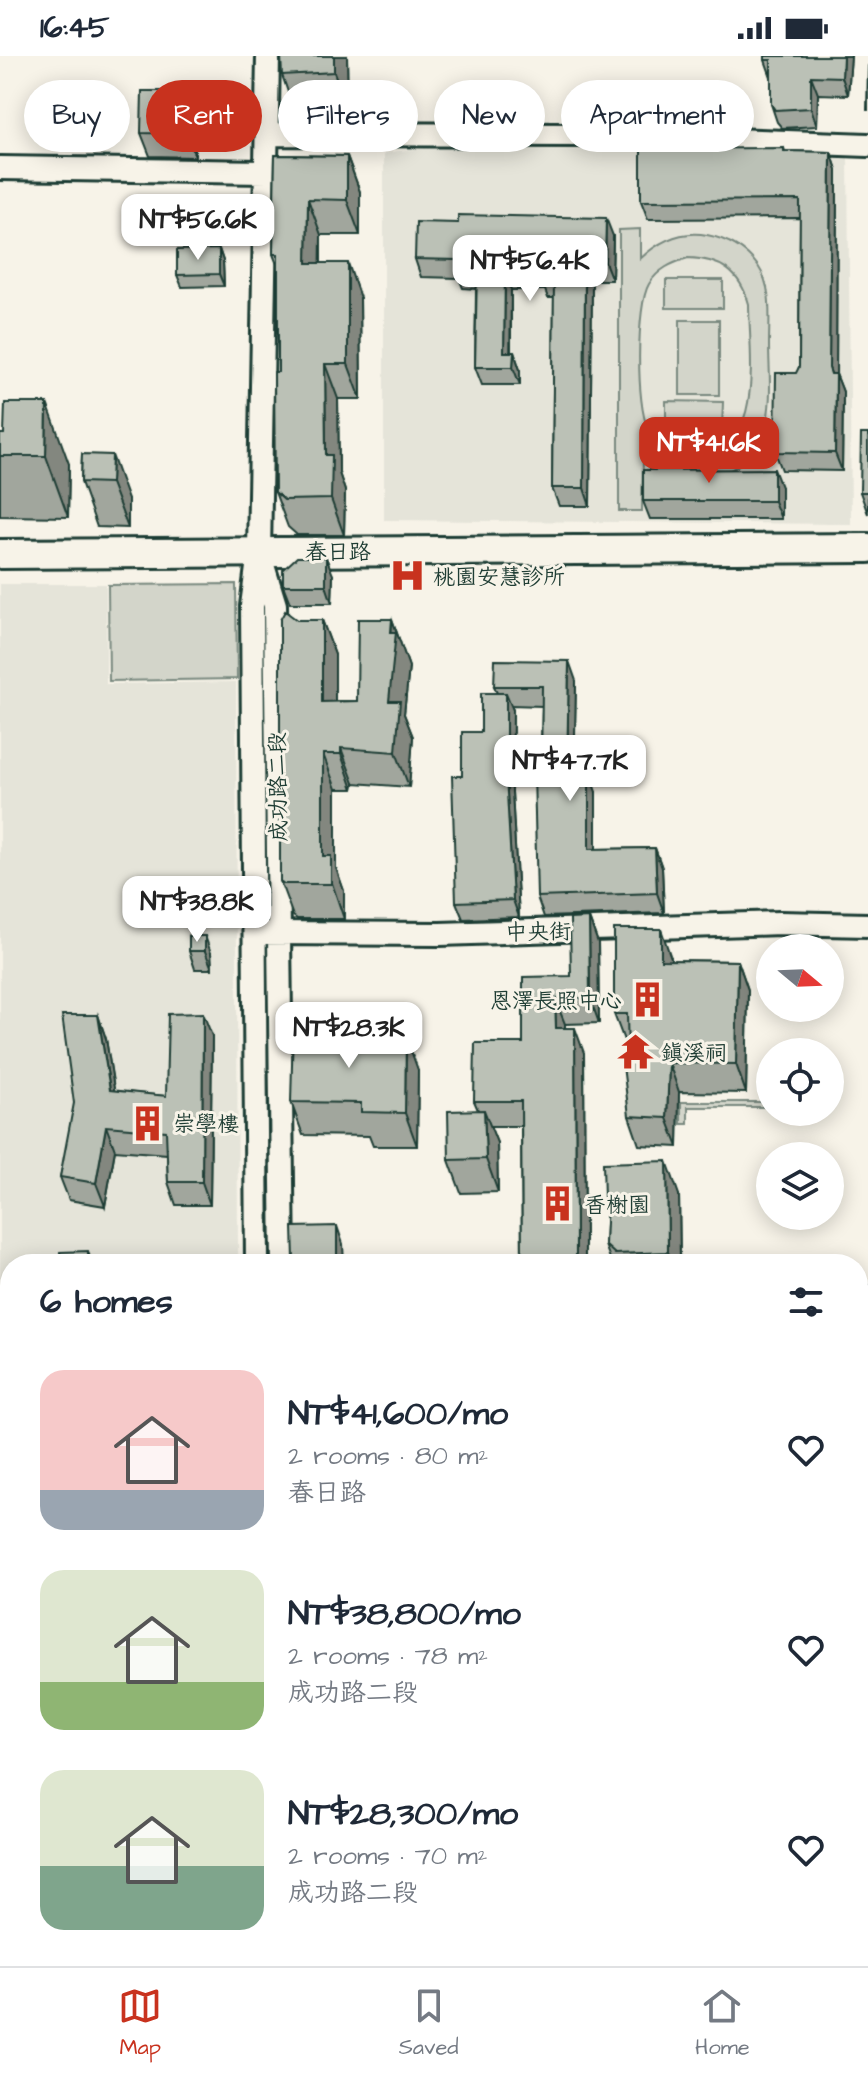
<!DOCTYPE html>
<html lang="en">
<head>
<meta charset="utf-8">
<style>
	body { margin:0; font-family:"Architects Daughter","LXGW WenKai TC",sans-serif; background:#f6f6f7; color:#1f2937; height:100vh; display:flex; flex-direction:column; font-size:30px; white-space:nowrap }
	* { box-sizing:border-box; margin:0 }
	p { font-size:26px; color:#747a83 }
	.icon { flex:none; width:44px; height:44px; fill:none; stroke:currentColor; stroke-width:2; stroke-linecap:round; stroke-linejoin:round }
	.map { position:relative; flex:1; overflow:hidden }
	.side { position:absolute; left:0px; top:1198px; width:868px; height:712px; display:flex; flex-direction:column; background:#fff; border-radius:32px 32px 0 0; box-shadow:0 4px 20px #0003 }
	.side>* { flex:none }
	.guide { position:absolute; left:24px; top:24px; width:820px; height:72px; display:flex; gap:16px }
	.needle { width:52px; rotate:109deg }
	.controls { position:absolute; left:756px; top:878px; display:grid; gap:16px }
	.controls a { display:grid; place-items:center; width:88px; height:88px; border-radius:50%; background:#fff; box-shadow:0 4px 20px #0003; font-size:40px }
	.price { position:absolute; translate:-50% -68px; padding:0 18px; border-radius:16px; background:#fff; color:#222; font-size:26px; line-height:52px; filter:drop-shadow(0 2px 4px #0008) }
	.price::after { content:''; position:absolute; left:50%; top:48px; width:24px; height:18px; margin-left:-12px; background:inherit; clip-path:polygon(0 0,100% 0,50% 100%) }
	.price.active { background:#c8321e; color:#fff }
	ul { padding:0; list-style:none }
	li { display:flex; align-items:center; gap:24px; height:200px; padding:0 40px }
	li span { display:grid; place-items:center; flex:none; width:224px; height:160px; border-radius:24px; color:#555 }
	li>.icon { margin-inline-start:auto }
	span .icon { width:96px; height:96px; fill:#fffc; stroke-width:1 }
	li b { font-size:34px }
	h2 { display:flex; justify-content:space-between; align-items:center; height:96px; padding:0 40px; font-size:34px }
	.chip { padding:0 28px; border-radius:36px; background:#fff; box-shadow:0 4px 20px #0003; font-size:28px; line-height:72px }
	.chip.active { background:#c8321e; color:#fff }
	.status { display:flex; justify-content:space-between; align-items:center; height:56px; padding:0 40px; background:#fff; direction:ltr }
	.status svg { height:22px; fill:currentColor }
	.tab-bar { display:flex; justify-content:space-around; align-items:center; height:112px; border-top:2px solid #e0e1e3; background:#fff; font-size:22px; color:#747a83 }
	.tab-bar a { display:grid; justify-items:center; gap:4px }
	.tab-bar .active { color:#c8321e }
	.map>svg:first-child { display:block }
</style>
</head>
<body>
<div class="status"><b>16:45</b><svg viewBox="0 0 49 12"><path d="M0 12V9h3v3zM5 12V6h3v6zM10 12V3h3v9zM15 12V0h3v12zM26 1h20v11H26zM47 4h2v5h-2z"/></svg></div>
<div class="map">
<svg width="868" height="1910" viewBox="0 0 868 1910">
	<rect width="100%" height="100%" fill="#f7f3e8"/>
	<filter id="ink" filterUnits="userSpaceOnUse"><feTurbulence type="fractalNoise" baseFrequency=".0125" numOctaves="2"/><feDisplacementMap in="SourceGraphic" scale="16" xChannelSelector="R" yChannelSelector="G"/><feConvolveMatrix kernelMatrix="1 2 1 2 8 2 1 2 1" color-interpolation-filters="sRGB"/></filter>
	<g filter="url(#ink)">
		<!-- built -->
		<path fill="#e5e4d9" d="M432,91L848,97L851,468L384,464V97Z
			M0,528H106V628L236,626L238,1208H10V1900H239V1910H0Z
			M858,1263H868V1783L858,1784Z
			M566,1900H602L582,1910H566Z"/>
		<!-- green -->
		<path fill="#d3d5ca" stroke="#79897f" stroke-width="2" fill-rule="evenodd" d="M640,173V203C658,186 681,174 707,179C727,183 745,192 758,210C773,232 769,262 769,288C769,316 773,346 765,373C747,429 683,431 643,401L642,455H619V174ZM688,202C721,203 740,216 749,248C749,294 767,401 694,399C676,398 657,388 648,372C636,351 636,249 649,228C658,213 672,207 688,202Z
			M666,224H723V252H666Z
			M680,264H719V339H680Z
			M666,345L723,346L722,373H666Z
			M236,528L237,623L109,625L108,529Z
			M681,1046H770V1051H688V1068H681Z"/>
		<g fill="none" stroke-linecap="round" stroke-linejoin="round">
			<defs>
				<path id="minor" d="M269,78L599,79L868,89
					M0,112L268,116
					M261,503L275,549L283,1208
					M266,877L440,878L780,867L868,869
					M257,1208L252,550L259,496L268,0
					M858,1242H868
					M858,1807H868
					M256,1910V1900
					M281,1910V1900"/>
				<path id="major" d="M0,498L868,492"/>
			</defs>
			<!-- minor casing -->
			<use href="#minor" stroke="#1f3d34" stroke-width="28"/>
			<!-- major casing -->
			<use href="#major" stroke="#1f3d34" stroke-width="34"/>
			<!-- minor -->
			<use href="#minor" stroke="#f7f3e8" stroke-width="22"/>
			<!-- major -->
			<use href="#major" stroke="#f7f3e8" stroke-width="28"/>
		</g>
		<!-- wall -->
		<path fill="#a1a69d" stroke="#1f3d34" stroke-width="2" d="M347,0L348,53L295,56L282,19Z
			M765,0H851L848,39L818,38L817,70L782,72L777,66L771,48V21L765,4Z
			M186,35L195,59V101L150,100L141,77Z
			M784,92L785,95L831,96L837,114L836,318L843,336L842,415L782,414L775,396L799,311L800,162L648,163L641,145Z
			M275,99L347,100L360,136V179H321V207L360,242L361,343H338L339,417L345,435L344,479H297L288,471L275,436L278,316V211L273,198Z
			M613,180L612,224H592L590,450H559L552,432L554,242H548L545,234H511V296H514L520,314V329H482L475,311L476,233L463,232L459,222L421,221L415,203Z
			M219,193L223,205L224,230L182,231L177,219Z
			M0,378H4L69,408L68,461L0,460Z
			M868,378V458L860,436Z
			M82,398L128,444V472L97,471L81,426Z
			M781,431V463H650L643,445Z
			M333,519L332,547H290L283,529Z
			M392,563L409,611L404,658L413,681L409,731L354,727L353,733H336V812L344,835V863H297L293,860L280,825L297,564H322L335,599V645H357Z
			M576,625L574,716L596,736V793L655,792L662,812L664,857L544,861L537,841L542,650L511,649L513,654L512,736L519,861L463,863L456,846L462,720L497,637L494,630Z
			M589,862L598,887L599,967L565,968V972L584,997L585,1208H523L522,1205L521,1070H490L497,1087L498,1136L461,1137L449,1104L478,1054L474,1045L523,987L571,920Z
			M189,880L211,897L212,913H195L189,895Z
			M671,902V904L738,905L748,934L746,1037L679,1036L678,1091L639,1089L629,1060L628,987H625L614,958Z
			M98,959L106,983L114,1035L166,1040L212,980L210,1149H176L168,1126L167,1098L115,1094L105,1150L69,1144L60,1121Z
			M340,973L343,980L418,1014L417,1090H373L369,1080L303,1079L291,1046Z
			M679,1139L680,1208H612L605,1189L607,1150L604,1143Z
			M858,1256H868V1351H858Z
			M858,1459L868,1460V1762H858Z
			M40,1900H170V1910H43Z
			M292,1900L385,1910H295Z"/>
		<!-- shaded-wall -->
		<path fill="#83877f" stroke="#1f3d34" stroke-width="2" d="M334,0H347L348,53L334,16Z
			M843,0H851L848,39L842,21Z
			M811,20L818,38L817,70L811,52Z
			M186,35L195,59V101L187,78Z
			M831,96L837,114L836,330L829,312Z
			M347,100L360,136V179L347,144Z
			M308,143L321,179L320,243L307,207Z
			M606,162L613,180L612,224L605,206Z
			M219,193L223,205L224,230L219,218Z
			M585,206L592,224L590,450L584,432Z
			M348,207L360,242L361,343L348,308Z
			M505,216L511,234L510,311L504,296Z
			M514,296L520,314V329L513,311Z
			M325,308L338,343L339,417L345,435L344,479L331,443L326,399Z
			M836,318L843,336L842,415L835,397Z
			M47,347L69,408L68,461L46,400Z
			M112,399L128,444V472L111,427Z
			M774,413L781,431V463L774,445Z
			M326,501L333,519L332,547L326,529Z
			M392,563L409,611L404,658L413,681L409,731L396,696L389,645Z
			M322,564L335,599V681L322,646Z
			M569,605L576,625L574,736L567,716Z
			M506,637L513,654L512,736L519,861L513,844L506,719Z
			M341,692L354,727L353,733L341,698Z
			M323,698L336,733V812L344,835V863L323,800Z
			M589,716L596,736V813L589,793Z
			M655,792L662,812L664,857L657,837Z
			M589,862L598,887L599,967L590,942Z
			M661,873L671,902V933L661,904Z
			M205,880L211,897L212,913L205,895Z
			M738,905L748,934L746,1037L736,1008Z
			M555,943L565,968V997L556,972Z
			M203,957L212,980L210,1149L202,1126Z
			M98,959L106,983L118,1057L110,1034Z
			M575,972L584,997L585,1208H578L576,1205Z
			M406,981L418,1014L417,1090L405,1057Z
			M669,1007L679,1036L678,1091L667,1062Z
			M484,1054L497,1087L498,1136L486,1103Z
			M106,1070L115,1094L105,1150L96,1127Z
			M667,1105L679,1139L680,1208H673L668,1196Z
			M337,1170L343,1188L344,1208H337Z
			M88,1195L92,1208H88Z
			M868,1487V1753L865,1745Z
			M163,1900H170V1910H157V1908Z"/>
		<!-- building -->
		<path fill="#bbc1b6" stroke="#1f3d34" stroke-width="2" d="M281,0H334V16L282,19Z
			M765,0H843L842,21L811,20V52L775,54L771,48V4H765Z
			M868,9V54H867Z
			M142,35H186L187,78L141,77Z
			M784,92V95L831,96L829,312L831,318H836L835,397L775,396L776,317H796L799,311L800,144L641,145V93Z
			M275,99L347,100V144L308,143L307,207H348V308H325L326,399H332L331,443L284,444L275,436L274,316H278V198H273Z
			M458,159L606,162L605,206H585L584,432H552L554,224H542V216H505L504,296H514L513,311H475L477,215H457V204L415,203L416,166L458,167Z
			M219,193V218L177,219V194Z
			M5,347H47L46,400H0V378H4Z
			M861,378H868V436H860Z
			M82,398L112,399L111,427L81,426Z
			M774,413V445H643V414Z
			M297,501H326V529H283V514Z
			M285,555L297,564H322V646L357,645L358,563H392L391,576H396L389,645H400L396,696L341,692V698H323V800H331V828H284L280,825V564Z
			M495,604L569,605L567,716H589V793L655,792L657,837L537,841L534,717H541L542,630H494Z
			M481,637H506V719L513,844L456,846L452,720H462V676H481Z
			M589,862L590,942L555,943L556,972H575L576,1205H522L521,1045H474L475,987H523V921L571,920L570,863Z
			M614,873H661V904L738,905L736,1008L669,1007L667,1062L629,1060L622,1001L628,1000L627,958H614Z
			M189,880H205V895H189Z
			M203,957L202,1126H168L166,1075L106,1070L96,1127L60,1121L74,1047L62,959H98L110,1034L166,1040L168,958Z
			M293,972L340,973V980L406,981L405,1057L361,1056V1047L291,1046Z
			M484,1054L486,1103L449,1104L448,1055Z
			M667,1105L668,1196L615,1198L605,1189L607,1143H604L603,1107Z
			M337,1170V1208H300L294,1203L293,1171Z
			M88,1195V1208H60V1196Z
			M858,1256H868V1337H858Z
			M858,1459L868,1460L865,1745H858Z
			M868,1875V1910H866L858,1882V1876Z
			M40,1900H163L157,1908H110V1910L47,1909Z
			M292,1900H381V1910H302Z
			M646,1900H691L697,1910H629Z"/>
	</g>
	<!-- icons -->
	<defs>
		<symbol id="hospital-bare" viewBox="-9 -9 18 18"><path d="M-5-5h3v3.5h4V-5h3V5h-3V1.5h-4V5h-3Z" fill="#c8321e" stroke="#f7f3e8" stroke-width="2.5" paint-order="stroke"/></symbol>
		<symbol id="building-bare" viewBox="-9 -9 18 18"><path d="M-4-6H4V6H1V3H-1V6H-4ZM-2.5-4.3h1.7v1.8h-1.7ZM.8-4.3h1.7v1.8H.8ZM-2.5-1h1.7V.8h-1.7ZM.8-1h1.7V.8H.8Z" fill="#c8321e" stroke="#f7f3e8" stroke-width="2.5" paint-order="stroke"/></symbol>
		<symbol id="temple-bare" viewBox="-9 -9 18 18"><path d="M0-6L5-2H3V0L6.5 2.5H4V6H1.5V3h-3V6H-4V2.5H-6.5L-3 0V-2H-5Z" fill="#c8321e" stroke="#f7f3e8" stroke-width="2.5" paint-order="stroke"/></symbol>
	</defs>
	<g fill-rule="evenodd">
		<use href="#hospital-bare" x="382" y="494" width="51" height="51"/>
		<use href="#building-bare" x="622" y="918" width="51" height="51"/>
		<use href="#temple-bare" x="610" y="970" width="51" height="51"/>
		<use href="#building-bare" x="122" y="1042" width="51" height="51"/>
		<use href="#building-bare" x="532" y="1122" width="51" height="51"/>
	</g>
	<g text-anchor="middle" stroke-width="6" stroke-linejoin="round" paint-order="stroke">
		<!-- street labels -->
		<g font-size="22" fill="#1f3d34" stroke="#f7f3e8">
			<text x="338" y="503">春日路</text>
			<text transform="translate(277 731) rotate(-91)" y="8">成功路二段</text>
			<text transform="translate(538 875) rotate(-1)" y="8">中央街</text>
		</g>
		<!-- poi labels -->
		<g font-size="22" fill="#1f3d34" stroke="#f7f3e8" text-anchor="start">
			<text x="433" y="528">桃園安慧診所</text>
			<text x="622" y="952" text-anchor="end">恩澤長照中心</text>
			<text x="661" y="1004">鎮溪祠</text>
			<text x="173" y="1075">崇學樓</text>
			<text x="584" y="1156">香榭園</text>
		</g>
	</g>
</svg>
<div class="controls">
<a><svg class="needle" viewBox="-14 -14 28 28"><path d="M0-13l5 13h-10z" fill="#e53935"/><path d="M0 13l5-13h-10z" fill="#747a83"/></svg></a>
<a><svg class="icon" aria-label="locate" viewBox="0 0 24 24"><circle cx="12" cy="12" r="6"/><path d="M12 2v4M12 18v4M2 12h4M18 12h4"/></svg></a>
<a><svg class="icon" aria-label="layers" viewBox="0 0 24 24"><path d="M12 4l9 5-9 5-9-5zM3 14l9 5 9-5"/></svg></a>
</div>
<b class="price" style="left:198px;top:206px">NT$56.6K</b>
<b class="price" style="left:530px;top:247px">NT$56.4K</b>
<b class="price active" style="left:709px;top:429px">NT$41.6K</b>
<b class="price" style="left:570px;top:747px">NT$47.7K</b>
<b class="price" style="left:197px;top:888px">NT$38.8K</b>
<b class="price" style="left:349px;top:1014px">NT$28.3K</b>
<div class="guide">
<a class="chip">Buy</a>
<a class="chip active">Rent</a>
<a class="chip">Filters</a>
<a class="chip">New</a>
<a class="chip">Apartment</a>
</div>
<section class="side">
<h2>6 homes<svg class="icon" aria-label="filters" viewBox="0 0 24 24"><path d="M4 7h16M4 17h16"/><circle cx="9" cy="7" r="2"/><circle cx="15" cy="17" r="2"/></svg></h2>
<ul>
<li><span style="background:linear-gradient(#f6c9c9 75%,#9aa5b1 0)"><svg class="icon" aria-label="home" viewBox="0 0 24 24"><path d="M3 11l9-7 9 7M6 9v11h12V9"/></svg></span><div><b>NT$41,600/mo</b><p>2 rooms · 80 m²</p><p>春日路</p></div><svg class="icon" aria-label="heart" viewBox="0 0 24 24"><path d="M12 20l-8-8c-3-5 5-10 8-4 3-6 11-1 8 4z"/></svg></li>
<li><span style="background:linear-gradient(#dfe7d0 70%,#8fb573 0)"><svg class="icon" aria-label="home" viewBox="0 0 24 24"><path d="M3 11l9-7 9 7M6 9v11h12V9"/></svg></span><div><b>NT$38,800/mo</b><p>2 rooms · 78 m²</p><p>成功路二段</p></div><svg class="icon" aria-label="heart" viewBox="0 0 24 24"><path d="M12 20l-8-8c-3-5 5-10 8-4 3-6 11-1 8 4z"/></svg></li>
<li><span style="background:linear-gradient(#dfe7d0 60%,#7fa58c 0)"><svg class="icon" aria-label="home" viewBox="0 0 24 24"><path d="M3 11l9-7 9 7M6 9v11h12V9"/></svg></span><div><b>NT$28,300/mo</b><p>2 rooms · 70 m²</p><p>成功路二段</p></div><svg class="icon" aria-label="heart" viewBox="0 0 24 24"><path d="M12 20l-8-8c-3-5 5-10 8-4 3-6 11-1 8 4z"/></svg></li>
</ul>
</section>
</div>
<nav class="tab-bar">
<a class="active"><svg class="icon" aria-label="map" viewBox="0 0 24 24"><path d="M3 6l6-2 6 2 6-2v14l-6 2-6-2-6 2zM9 4v14M15 6v14"/></svg>Map</a>
<a><svg class="icon" aria-label="saved" viewBox="0 0 24 24"><path d="M7 4h10v16l-5-4-5 4z"/></svg>Saved</a>
<a><svg class="icon" aria-label="home" viewBox="0 0 24 24"><path d="M3 11l9-7 9 7M6 9v11h12V9"/></svg>Home</a>
</nav>
</body>
</html>
